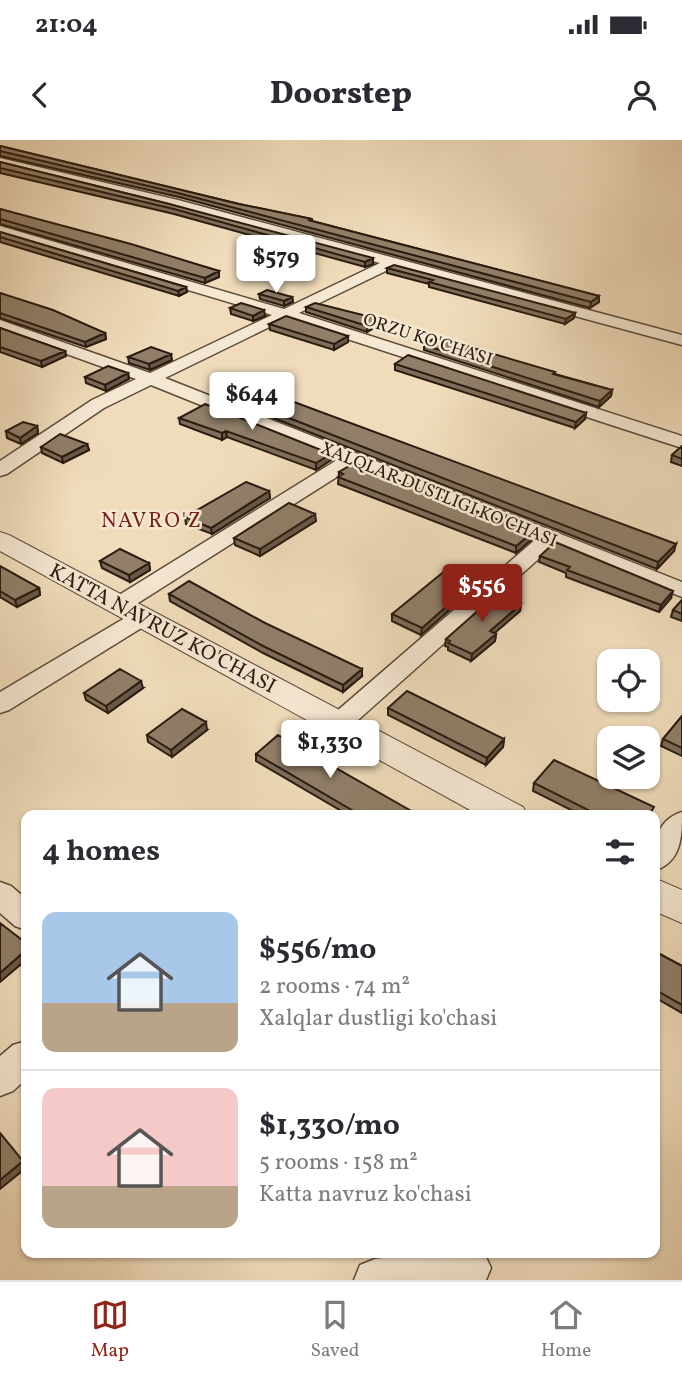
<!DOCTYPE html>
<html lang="en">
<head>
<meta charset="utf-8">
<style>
	body { margin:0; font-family:Vollkorn,serif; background:#f7f7f7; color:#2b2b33; height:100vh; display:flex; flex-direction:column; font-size:26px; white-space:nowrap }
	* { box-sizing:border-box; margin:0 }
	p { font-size:23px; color:#7c7c81 }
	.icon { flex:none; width:38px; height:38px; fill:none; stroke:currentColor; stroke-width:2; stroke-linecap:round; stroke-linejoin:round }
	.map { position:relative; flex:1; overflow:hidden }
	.drawer { position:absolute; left:21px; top:670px; width:639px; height:448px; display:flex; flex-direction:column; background:#fff; border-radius:14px; box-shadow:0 2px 5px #0004 }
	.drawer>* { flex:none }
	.buttons { position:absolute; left:597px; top:509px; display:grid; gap:14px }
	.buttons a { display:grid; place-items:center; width:63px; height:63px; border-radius:14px; background:#fff; box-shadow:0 2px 5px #0004; font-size:35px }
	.price { position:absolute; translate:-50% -60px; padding:0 16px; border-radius:7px; background:#fff; color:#222; font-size:23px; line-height:46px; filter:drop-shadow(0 2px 4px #0008) }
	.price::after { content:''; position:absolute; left:50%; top:42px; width:21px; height:16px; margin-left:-10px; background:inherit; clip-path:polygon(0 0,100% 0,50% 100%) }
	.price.on { background:#8f2418; color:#fff }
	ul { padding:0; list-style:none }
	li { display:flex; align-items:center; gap:21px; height:175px; padding:0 21px }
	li+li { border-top:2px solid #e1e1e2 }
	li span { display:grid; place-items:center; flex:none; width:196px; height:140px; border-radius:14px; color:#555 }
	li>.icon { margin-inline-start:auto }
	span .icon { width:84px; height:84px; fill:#fffc; stroke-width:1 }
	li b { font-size:30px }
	h2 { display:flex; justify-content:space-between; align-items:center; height:84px; padding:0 21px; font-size:30px }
	.status { display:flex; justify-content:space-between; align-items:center; height:49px; padding:0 35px; background:#fff; direction:ltr }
	.status svg { height:19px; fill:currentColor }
	header { display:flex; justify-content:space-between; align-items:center; height:91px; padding:0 21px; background:#fff; font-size:32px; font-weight:800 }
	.menu { display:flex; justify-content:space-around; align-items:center; height:98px; border-top:2px solid #e1e1e2; background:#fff; font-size:19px; color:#7c7c81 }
	.menu a { display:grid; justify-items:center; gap:4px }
	.menu .on { color:#8f2418 }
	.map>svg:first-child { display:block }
</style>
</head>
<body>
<div class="status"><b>21:04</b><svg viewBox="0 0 49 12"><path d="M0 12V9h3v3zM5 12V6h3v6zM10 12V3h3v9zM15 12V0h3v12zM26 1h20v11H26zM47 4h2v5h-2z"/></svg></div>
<header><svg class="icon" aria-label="back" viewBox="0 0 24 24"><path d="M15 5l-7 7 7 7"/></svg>Doorstep<svg class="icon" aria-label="person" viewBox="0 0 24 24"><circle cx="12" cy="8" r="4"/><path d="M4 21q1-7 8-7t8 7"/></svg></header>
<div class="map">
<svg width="682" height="1140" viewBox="0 0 682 1140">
	<rect width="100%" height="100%" fill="#f0dcbb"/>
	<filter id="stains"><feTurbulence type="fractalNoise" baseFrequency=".00286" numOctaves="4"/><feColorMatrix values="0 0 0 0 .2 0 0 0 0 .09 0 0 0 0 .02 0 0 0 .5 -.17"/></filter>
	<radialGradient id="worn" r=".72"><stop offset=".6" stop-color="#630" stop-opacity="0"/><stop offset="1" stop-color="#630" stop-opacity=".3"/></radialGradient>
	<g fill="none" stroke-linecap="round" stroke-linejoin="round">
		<defs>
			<path id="minor" d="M0,18L178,60L682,195V205L394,127L299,173L682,296V308L286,179L165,238L682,442V457L553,406L348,589L339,592L330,589L326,583L330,577L536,399L354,326L127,470H111L107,465L111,460L337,320L151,245L104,268L7,334L0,336V321L92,260L136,239L0,190V180L150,233L272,175L0,94V86L284,169L380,123L170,66L0,24Z
				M143,470L151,472L155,477L151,482L9,570L0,573V552L135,472Z
				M682,672C682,696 682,722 654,731C654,706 654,681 682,672Z
				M0,742L11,746L26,759V790L15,786L0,773Z
				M26,901V939L13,951L0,956V916L13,905Z
				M423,1113H484L491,1128L486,1140H354L360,1125L375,1119Z"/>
			<path id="tertiary" d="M0,392L9,395L523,667L528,676H481L0,411Z
				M654,738L682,750V783L654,771Z"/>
		</defs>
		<!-- minor casing -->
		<use href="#minor" stroke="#5c4b3b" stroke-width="3"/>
		<!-- tertiary casing -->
		<use href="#tertiary" stroke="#5c4b3b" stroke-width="2"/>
		<!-- minor -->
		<use href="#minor" fill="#f5e8d3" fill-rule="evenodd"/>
		<!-- tertiary -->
		<use href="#tertiary" fill="#f5e8d3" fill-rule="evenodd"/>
	</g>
	<!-- wall -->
	<path fill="#7d6d5a" stroke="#2a1b10" stroke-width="2" d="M0,6L239,64L312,79V81L599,156V162L590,168L179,57L0,16Z
		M0,22L169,64L373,124L365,127L174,74L0,33Z
		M0,69L219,131V137L205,143L0,84Z
		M0,92L186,147L187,152L179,156L0,102Z
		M387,128L575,173L574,178L565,184L429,147V144L387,133Z
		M0,153L105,193L106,199L86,207L0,178Z
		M259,154L292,157L293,162L284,166L260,159Z
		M306,167L379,185L367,192L306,172Z
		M230,168L265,176L253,181L231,174Z
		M269,184L348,196V202L334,210L270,190Z
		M0,188L65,211L66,216L42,227L0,212Z
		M424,205L555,232V234L612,250L611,256L599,267L424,210Z
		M128,217L172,220L150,230L129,223Z
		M395,224L586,273L585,279L575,288L395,230Z
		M128,233L129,239L106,251L86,243L85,237Z
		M225,253L674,411L657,429L225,259Z
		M179,278L331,320L316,330L227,297L222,300L180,284Z
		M37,286L38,293L21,304L7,298L6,291Z
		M87,304L89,310L63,323L42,313L41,307Z
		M682,306V326L671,322L672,315Z
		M339,332L532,393L531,400L516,413L338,344Z
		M269,351L270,358L212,394L186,384L185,377Z
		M316,381L260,416L235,405L234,398Z
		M540,416L671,458L659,472L566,437V433L539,422Z
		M100,421L149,423L150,430L130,442L102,428Z
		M0,426L39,448L40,455L17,467L0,457Z
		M472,450L421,495L392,481V474Z
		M169,454L362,536L343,552L263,513L170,461Z
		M682,460V481L671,477L673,470Z
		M521,464L520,471L494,493L496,494L495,501L471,521L448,510V507L445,506L446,499Z
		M143,548L108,573L86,560L84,553Z
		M388,568L504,599L503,607L486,625L388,575Z
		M682,576V616L661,606L663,599Z
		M207,590L172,617L148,602L147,595Z
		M256,614L420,676H350L256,621Z
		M534,643L652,676H583L533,651Z
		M654,811L682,826V873L654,857Z"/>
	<!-- shaded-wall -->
	<path fill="#66594a" stroke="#2a1b10" stroke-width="2" d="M373,118V124L365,127V122Z
		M219,131V137L205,143V138Z
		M186,147L187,152L179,156L178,151Z
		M599,156V162L590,168L591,162Z
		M292,157L293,162L284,166V161Z
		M264,170L265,176L253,181V176Z
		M575,173L574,178L565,184L566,179Z
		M379,179V185L367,192V186Z
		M105,193L106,199L86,207L85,202Z
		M348,196V202L334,210V204Z
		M65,211L66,216L42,227L41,221Z
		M171,214L172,220L150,230L149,224Z
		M128,233L129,239L106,251L105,245Z
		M612,250L611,256L599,267L600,261Z
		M586,273L585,279L575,288L576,282Z
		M37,286L38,293L21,304L20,298Z
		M226,291L227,297L222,300V293Z
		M87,304L89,310L63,323L62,317Z
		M331,314V320L316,330V323Z
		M269,351L270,358L212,394L211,388Z
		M315,374L316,381L260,416V409Z
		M532,393L531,400L516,413V406Z
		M676,404L674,411L657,429L658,422Z
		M149,423L150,430L130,442L129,435Z
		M473,443L472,450L421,495L422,488Z
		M39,448L40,455L17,467L15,460Z
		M673,451L671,458L659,472L661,465Z
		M521,464L520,471L489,498L490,491Z
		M496,494L495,501L471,521L472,514Z
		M362,529V536L343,552V545Z
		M141,541L143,548L108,573L106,566Z
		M206,582L207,590L172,617L171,610Z
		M504,599L503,607L486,625L487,618Z
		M26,810V820L0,842V833Z
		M23,1021L26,1028L0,1049V1040Z"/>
	<!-- building -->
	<path fill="#917f69" stroke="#2a1b10" stroke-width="2" d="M0,6L239,64L312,79L308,80L599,156L591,162L178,53L0,11Z
		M0,22L169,64L373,118L365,122L174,69L0,28Z
		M0,69L131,104L219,131L205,138L0,79Z
		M0,92L186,147L178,151L0,97Z
		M394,125L575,173L566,179L429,142L433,140L387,128Z
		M267,150L292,157L284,161L259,154Z
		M0,153L53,170L105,193L85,202L0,173Z
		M241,163L264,170L253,176L230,168Z
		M315,163L379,179L367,186L306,167Z
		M286,176L348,196L334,204L269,184Z
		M0,188L65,211L41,221L0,207Z
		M436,197L555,232L553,234L612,250L600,261L424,205Z
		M151,207L171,214L149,224L128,217Z
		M408,215L586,273L576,282L395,224Z
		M108,226L128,233L105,245L85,237Z
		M243,243L676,404L658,422L225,253Z
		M205,264L331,314L316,323L226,291L222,293L179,278Z
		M23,282L37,286L20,298L6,291Z
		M60,294L87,304L62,317L41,307Z
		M682,306V319L672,315Z
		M354,323L532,393L516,406L338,337L343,334L339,332Z
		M246,342L269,351L211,388L185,377Z
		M289,363L315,374L260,409L234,398Z
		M555,402L673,451L661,465L567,430L570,427L540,416Z
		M120,409L149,423L129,435L100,421Z
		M0,426L39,448L15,460L0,451Z
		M446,430L473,443L422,488L392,474Z
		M189,441L265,483L362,529L343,545L263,506L169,454Z
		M497,454L521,464L490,491L496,494L472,514L448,503L450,501L446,499Z
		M682,460V474L673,470Z
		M120,529L141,541L106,566L84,553Z
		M407,551L504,599L487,618L388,568Z
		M182,569L206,582L171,610L147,595Z
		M682,576V608L663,599Z
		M278,595L420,676H362L256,614Z
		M554,620L654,667L649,676H600L534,643Z
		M0,783L26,803V810L0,833Z
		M654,811L682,826V865L654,849Z
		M0,993L23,1021L0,1040Z"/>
	<g text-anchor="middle" stroke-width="5" stroke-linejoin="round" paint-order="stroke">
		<!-- far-street labels -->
		<g font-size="18" fill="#2a1b10" stroke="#f5e8d3">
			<text transform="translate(428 199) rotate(18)" y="6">ORZU KO'CHASI</text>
			<text transform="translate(439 354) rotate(22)" y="6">XALQLAR DUSTLIGI KO'CHASI</text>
		</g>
		<!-- far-quarter labels -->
		<g font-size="21" letter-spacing="2" fill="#7a1f14" stroke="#f5e8d3">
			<text x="152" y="387">NAVRO'Z</text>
		</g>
		<!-- street labels -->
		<g font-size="21" fill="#2a1b10" stroke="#f5e8d3">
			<text transform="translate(163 488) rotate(28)" y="7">KATTA NAVRUZ KO'CHASI</text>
		</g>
	</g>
	<rect width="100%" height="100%" filter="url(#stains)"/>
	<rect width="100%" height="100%" fill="url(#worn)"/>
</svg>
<div class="buttons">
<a><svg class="icon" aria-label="locate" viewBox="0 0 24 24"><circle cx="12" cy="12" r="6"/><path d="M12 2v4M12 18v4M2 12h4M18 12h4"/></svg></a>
<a><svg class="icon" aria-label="layers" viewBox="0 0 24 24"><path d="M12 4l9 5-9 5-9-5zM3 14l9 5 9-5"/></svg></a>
</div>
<b class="price" style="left:276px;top:155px">$579</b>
<b class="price" style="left:252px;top:292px">$644</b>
<b class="price on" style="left:482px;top:484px">$556</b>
<b class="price" style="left:330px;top:640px">$1,330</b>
<section class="drawer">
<h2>4 homes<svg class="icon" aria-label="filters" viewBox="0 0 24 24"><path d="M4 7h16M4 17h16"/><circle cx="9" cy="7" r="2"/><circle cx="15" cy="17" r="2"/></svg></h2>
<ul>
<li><span style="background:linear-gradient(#a9c7e8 65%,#b9a48a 0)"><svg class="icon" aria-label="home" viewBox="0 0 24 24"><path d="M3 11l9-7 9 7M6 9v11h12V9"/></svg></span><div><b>$556/mo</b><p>2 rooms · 74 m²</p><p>Xalqlar dustligi ko'chasi</p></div></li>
<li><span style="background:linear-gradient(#f6c9c9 70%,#b9a48a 0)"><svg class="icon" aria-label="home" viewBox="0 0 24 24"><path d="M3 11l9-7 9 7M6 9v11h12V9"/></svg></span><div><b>$1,330/mo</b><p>5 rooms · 158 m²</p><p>Katta navruz ko'chasi</p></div></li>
</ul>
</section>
</div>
<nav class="menu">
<a class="on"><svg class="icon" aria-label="map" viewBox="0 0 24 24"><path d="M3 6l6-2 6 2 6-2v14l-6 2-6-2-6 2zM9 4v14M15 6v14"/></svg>Map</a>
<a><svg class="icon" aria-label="saved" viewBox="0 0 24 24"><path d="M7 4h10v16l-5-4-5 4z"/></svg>Saved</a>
<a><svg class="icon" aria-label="home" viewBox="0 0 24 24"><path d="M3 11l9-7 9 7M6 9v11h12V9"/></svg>Home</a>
</nav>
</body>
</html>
